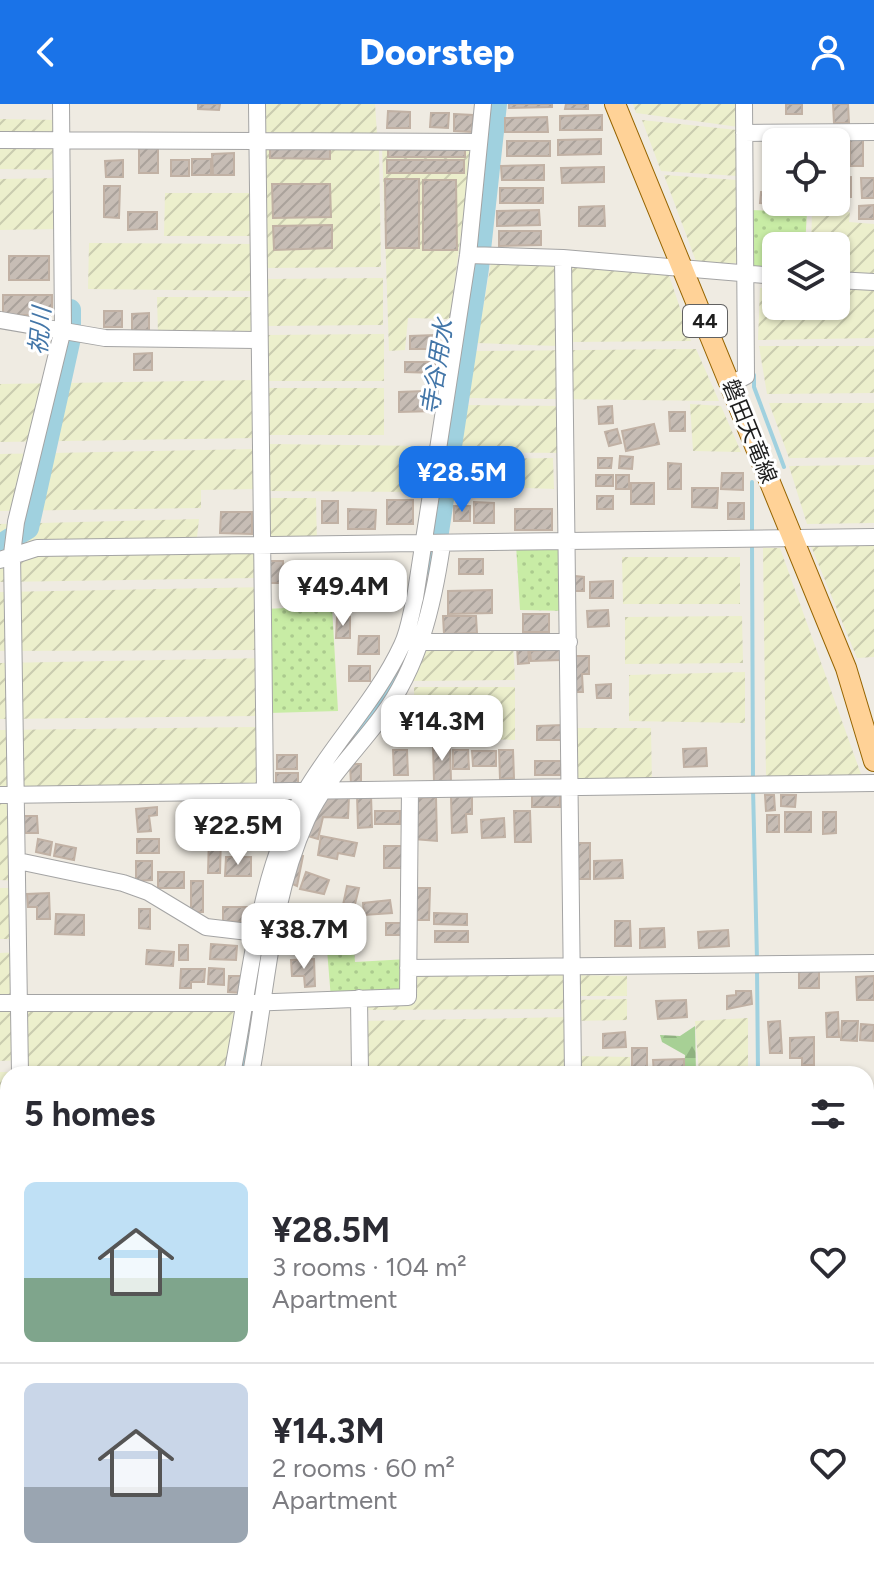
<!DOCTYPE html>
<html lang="en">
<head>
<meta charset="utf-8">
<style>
	body { margin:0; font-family:Figtree,"Noto Sans JP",sans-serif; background:#f2f2f3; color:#2b2b33; height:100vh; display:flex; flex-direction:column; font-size:30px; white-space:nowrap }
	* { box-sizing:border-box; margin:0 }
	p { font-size:26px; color:#7c7c81 }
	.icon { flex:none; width:44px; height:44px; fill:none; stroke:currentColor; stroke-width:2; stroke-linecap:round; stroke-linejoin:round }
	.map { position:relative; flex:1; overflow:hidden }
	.drawer { position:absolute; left:0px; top:962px; width:874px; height:512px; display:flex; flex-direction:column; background:#fff; border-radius:24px 24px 0 0; box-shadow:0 2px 6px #0004 }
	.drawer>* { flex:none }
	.tools { position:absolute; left:762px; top:24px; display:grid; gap:16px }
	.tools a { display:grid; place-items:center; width:88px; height:88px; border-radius:12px; background:#fff; box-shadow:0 2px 6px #0004; font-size:40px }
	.price { position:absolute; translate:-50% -68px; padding:0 18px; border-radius:16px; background:#fff; color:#222; font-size:26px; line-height:52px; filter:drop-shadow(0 2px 4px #0008) }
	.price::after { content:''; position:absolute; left:50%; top:48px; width:24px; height:18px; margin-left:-12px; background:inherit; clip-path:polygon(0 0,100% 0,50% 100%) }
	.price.selected { background:#1a73e8; color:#fff }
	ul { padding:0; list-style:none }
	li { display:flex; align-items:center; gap:24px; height:200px; padding:0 24px }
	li+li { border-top:2px solid #e1e1e2 }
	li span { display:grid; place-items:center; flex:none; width:224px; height:160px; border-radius:12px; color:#555 }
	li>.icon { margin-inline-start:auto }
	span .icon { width:96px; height:96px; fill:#fffc; stroke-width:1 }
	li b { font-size:34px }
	h2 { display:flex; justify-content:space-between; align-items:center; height:96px; padding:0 24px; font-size:34px }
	header { display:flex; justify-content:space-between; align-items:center; height:104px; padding:0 24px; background:#1a73e8; color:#fff; font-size:36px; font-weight:800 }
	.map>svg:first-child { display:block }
</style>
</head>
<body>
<header><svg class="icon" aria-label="back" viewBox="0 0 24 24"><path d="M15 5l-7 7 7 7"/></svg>Doorstep<svg class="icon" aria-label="person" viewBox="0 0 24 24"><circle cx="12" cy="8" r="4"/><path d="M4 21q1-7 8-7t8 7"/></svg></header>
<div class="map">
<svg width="874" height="1474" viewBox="0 0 874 1474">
	<defs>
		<pattern id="farmland-furrows" width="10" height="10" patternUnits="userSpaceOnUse" patternTransform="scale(2)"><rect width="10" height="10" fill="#ecefcc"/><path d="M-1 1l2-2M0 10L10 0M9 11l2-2" fill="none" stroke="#caccaf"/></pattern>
		<pattern id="grass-dots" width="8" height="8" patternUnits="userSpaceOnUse" patternTransform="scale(2)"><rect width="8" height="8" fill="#c8eca5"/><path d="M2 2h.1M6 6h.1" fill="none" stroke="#abca8e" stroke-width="1.8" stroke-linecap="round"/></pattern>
		<pattern id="forest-firs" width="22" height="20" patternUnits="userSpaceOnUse" patternTransform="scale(2)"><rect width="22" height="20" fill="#a7d095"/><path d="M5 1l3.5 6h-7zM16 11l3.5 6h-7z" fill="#8fb280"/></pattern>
		<pattern id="building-hatch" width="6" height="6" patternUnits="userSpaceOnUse" patternTransform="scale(2)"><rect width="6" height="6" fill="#c7bdb5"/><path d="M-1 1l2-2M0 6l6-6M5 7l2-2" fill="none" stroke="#aaa29b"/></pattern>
	</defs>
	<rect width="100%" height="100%" fill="#efebe2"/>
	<!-- farmland -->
	<path fill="url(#farmland-furrows)" d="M265,0H375L377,30L265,28Z
		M633,0H738L739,23L636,9Z
		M0,15L58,16V66L0,65Z
		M642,16L737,26L738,72L661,67Z
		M262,37L379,42L381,163L263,164Z
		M382,41L472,43L450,215L408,214L405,246L389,247Z
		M664,71L737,76L741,159L697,160Z
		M58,74L59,125L0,126V75Z
		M165,89H258V132H164Z
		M812,108H850L849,118L874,120V173L836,171V142H811Z
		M89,139L255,140V187L88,185Z
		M491,159L556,161L557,242L477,239Z
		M568,163L669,171L691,237L566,238Z
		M383,174V221L266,222L265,175Z
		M760,184L776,185V202H836V186H874V234L758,236Z
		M157,193H254V236L158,231Z
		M384,230V277H266V231Z
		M759,242H874V289L767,290Z
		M696,245L719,297L464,294L473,247Z
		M261,276L262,334L0,338V280Z
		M266,284H384V331H266Z
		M769,299H874V353L789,354Z
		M690,300L721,302L741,348L693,347Z
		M463,301L566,302L567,349L455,348Z
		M267,340L428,342L420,388L267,387Z
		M262,345V385L201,386V404L0,407V350Z
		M553,354L554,385L499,383V355Z
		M874,361V419L807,420L789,362Z
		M262,394H316L317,442L263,443V474L0,478V420L199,415L196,442L262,443Z
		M874,441V553L857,554L811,442Z
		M763,444H780L862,673L766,675Z
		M622,453H740V500H623Z
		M263,483L264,546L0,547V488Z
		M742,512L743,559L625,560V513Z
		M427,538H513L515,576L413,577Z
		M263,554L264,612L0,615V559Z
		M745,568V619L629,617V571Z
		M414,583H515V636L415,633Z
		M263,623L264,681L0,685V626Z
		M569,624H651L652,682L569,684Z
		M0,691H17L16,777L0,776Z
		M0,784H16V835H0Z
		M20,848V898L0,899V849Z
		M408,864H571L572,871L627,872V892H571V896L627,895V916L571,917V963L360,966L359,917L570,913V905L352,906Z
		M247,899L232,970L26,968L20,956L0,957V906Z
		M748,914V970H699L695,917Z
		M573,952L630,953V970H573Z
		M0,968H14L8,970V1018H0Z
		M0,1026H8V1076H0Z
		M866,1074H874V1129H866Z
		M0,1087H8V1138H0Z
		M866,1131H874V1199H866Z
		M0,1207H8V1257H0Z
		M866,1209H874V1275H866Z
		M866,1281H874V1346H866Z
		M0,1324H8V1375H0Z
		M866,1351H874V1429H866Z
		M366,1466H576L574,1474H366Z
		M665,1466H762V1474H665Z"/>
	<!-- grass -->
	<path fill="url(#grass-dots)" d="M750,106L807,108L805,142H776V167L749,165Z
		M516,440H568L569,507L520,506Z
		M332,502L338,607L269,609L264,505Z
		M353,832L355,858L408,855V893L331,895L326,833Z
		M866,1001H874V1071H866Z"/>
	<!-- forest -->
	<path fill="url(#forest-firs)" d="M695,922L696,970H684L685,951L662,938L660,931L680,932Z"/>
	<!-- parking -->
	<path fill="#e5e5e5" d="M866,1458H874V1474H772V1466H866Z"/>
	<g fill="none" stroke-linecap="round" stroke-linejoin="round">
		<!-- stream -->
		<path stroke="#a0d1df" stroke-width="4" d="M754,271V283L784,363
			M752,432V378
			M752,440L753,676
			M753,684L757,856
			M757,864L758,970"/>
		<!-- river -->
		<path stroke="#a0d1df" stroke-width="22" d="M0,441L28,424L70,234V206
			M433,461L478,164L496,0
			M348,643L391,583L414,537
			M243,970L251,924"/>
	</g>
	<!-- building -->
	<path fill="url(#building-hatch)" stroke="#c1b1a4" stroke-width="2" d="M198,0H220L219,6L198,5Z
		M509,0H552V3L509,4Z
		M566,0H588V5H565Z
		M786,0H802V10H786Z
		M833,0H848L849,19H834Z
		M388,7L410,8V24H387Z
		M431,9H449L448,24L430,23Z
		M454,10L473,11L472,28L454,27Z
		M602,11V26H560V12Z
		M547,13L548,28H505V14Z
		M850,34L863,35V62H850Z
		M601,35V50L558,51V36Z
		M507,37H550V52H507Z
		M388,40H465V53H388Z
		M139,42H158V69H139Z
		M270,44H330V55L270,54Z
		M234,49V71H213L212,50Z
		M192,55H211V71H192Z
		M123,56V73H106L105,57Z
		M171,56H189V72H171Z
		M387,56H464V69H387Z
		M544,61V76H502L501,62Z
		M604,63V78L562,79L561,64Z
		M851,73V93H836V74Z
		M861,74H874V94H862Z
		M385,75H419V144H386Z
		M423,76H456L457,146H423Z
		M272,80H330L331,113L273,114Z
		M104,82H120L119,114L104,113Z
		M500,84H543V99H500Z
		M761,88L776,89L777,100L760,99Z
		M874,101V115H859V102Z
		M604,102L605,122H579V103Z
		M539,106L540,121L497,122V107Z
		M128,108H157V125L128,126Z
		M332,121V144L274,146L273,122Z
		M499,127H541V141L499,142Z
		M9,152H49V176H9Z
		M3,191H52V211H3Z
		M104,207H122V223H104Z
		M149,209V226H132V210Z
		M435,231V245H410V232Z
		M152,249V266H134V250Z
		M405,258H435V269L405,268Z
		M424,287V295H436V307L399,308V288Z
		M612,302L613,319L599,320L598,303Z
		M669,308H685V327H670Z
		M654,320L659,340L626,347L622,327Z
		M617,325L621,339L609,342L605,328Z
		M620,352L633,353L632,365L619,364Z
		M598,354H612L611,364H598Z
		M491,359L492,374L469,375L468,361Z
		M668,359L681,360V385H668Z
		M722,369H743V386L721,385Z
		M596,371H613V382H596Z
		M616,371H629V385H616Z
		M631,379H654V400H631Z
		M692,384H718L717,404L692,403Z
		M597,392H613V405H597Z
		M387,396H413V420H387Z
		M322,397H338V419H322Z
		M474,398L494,399V419H474Z
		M728,399H744V415H728Z
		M454,402H470V417H454Z
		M348,405L376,406L375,425H348Z
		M515,405H552V426H515Z
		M221,408H252V430L220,429Z
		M459,455H483V470H459Z
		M270,457H283L284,479H270Z
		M575,472L584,473V487H574Z
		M613,477V494H590V478Z
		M384,478L387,498L358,503L355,483Z
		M289,480H314L315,500H289Z
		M492,486V509L448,510V487Z
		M608,506L609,522L588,523L587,507Z
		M523,510H549V528H523Z
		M443,512H476L477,529L444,530Z
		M337,513H350V534H336Z
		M359,532H379V550H358Z
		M517,542H528L529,559L518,560Z
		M560,545L561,556L531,557L530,547Z
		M573,552H589V570H582L583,588H574Z
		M349,562H370V577H349Z
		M611,580V594H597L596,581Z
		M390,617H408L407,639L390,638Z
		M563,621V636H537V622Z
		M450,641L451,677H434L433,642Z
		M706,644L707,662L684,663L683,645Z
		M393,646H407L408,671H394Z
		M453,646H468L469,665H453Z
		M499,646H513L514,674L500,675Z
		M472,647H496V662H473Z
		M277,651H297V665H277Z
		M535,657H561V671H535Z
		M350,660H361V680H351Z
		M276,669H298V682L276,683Z
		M532,690H560V703H532Z
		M357,691H371L372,723L358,724Z
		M765,691H774L775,706L766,707Z
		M781,691H796L795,703L781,702Z
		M327,692H349L348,714L323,713L318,735L304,731Z
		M472,692V710H466L467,728L452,729L451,693Z
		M436,693L437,737L414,735L415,694Z
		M232,697H244V722H231Z
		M157,703V711L149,712L151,727L138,728L136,705Z
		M375,707H400V720H375Z
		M514,707H530L531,738H515Z
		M785,708H811V728H785Z
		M823,708H836V729L823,730Z
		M767,711H779V728H767Z
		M24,712H37L38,729H25Z
		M504,714L505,733L482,734L481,716Z
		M260,716L279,717V728H260Z
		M209,732H221L220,769H208Z
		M321,732L357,739L354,752L338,749L337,755L318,751Z
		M38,735L52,738L50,751L36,748Z
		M137,735H159V749H137Z
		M578,739H590V775H578Z
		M56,740L76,744L74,756L54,752Z
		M384,742H404V764H384Z
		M297,750L303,752L297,782L288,778Z
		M226,753H251V772H225Z
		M622,756L623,774L594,775V757Z
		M136,757H152V776L136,777Z
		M158,768H184V784H158Z
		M306,768L329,776L324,790L300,785Z
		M191,777H203V808H191Z
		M347,782L359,784L354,804L343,801Z
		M416,784H430L429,816H415Z
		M49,789L50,815H37V803H28L27,790Z
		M390,796L392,809L364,811L363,799Z
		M223,803H248L247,818L223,817Z
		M139,805H150V825L139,824Z
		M283,808H296V824L282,823Z
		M434,809L467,810V821L434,820Z
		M56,810L84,811V831L55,830Z
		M615,817H630L631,842H615Z
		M386,819H401V831H386Z
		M664,824L665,843L640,844V825Z
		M728,826L729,842L699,844L698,828Z
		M435,827H468V838H435Z
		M277,832L290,833L289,847L276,846Z
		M211,840L237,842L236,856L210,855Z
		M179,841H188V856H179Z
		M147,846L174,848L173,862L146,860Z
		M314,855L315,882L305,883L304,872H292L291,856Z
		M209,864L224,865V881L208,880Z
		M181,865H205L204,878H191V884H180Z
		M799,867H819V884H799Z
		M229,872H244L243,889L228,888Z
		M874,872V896H857L856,873Z
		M736,887H751L752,900L727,905V892L736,891Z
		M686,896L687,913L658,915L656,897Z
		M838,908L839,933H827L826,909Z
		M780,917L782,949H770L768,918Z
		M842,917H858L857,937L841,936Z
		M861,920L874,921L873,937L860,936Z
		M625,928L626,943L603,944V930Z
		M814,933V961H802V954H790V934Z
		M632,944H647V970H632Z
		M684,955V970H654L653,956Z"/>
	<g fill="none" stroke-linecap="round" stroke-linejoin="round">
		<defs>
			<path id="minor" d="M257,0L265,687
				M744,29L874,28
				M0,36L479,38
				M468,151L563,154L776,172
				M563,154L573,970
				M836,176L874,178
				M0,216L105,234L259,236
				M731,280L746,272L744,0
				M0,456L37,444L874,433
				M410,538H569
				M0,691L874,679
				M18,757L123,779L148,788L206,823L257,829
				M408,864L874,859
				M359,894L360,970
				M0,899H247L408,893L410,686
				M20,970L12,450L16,418L63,225L61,0
				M232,970C251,877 256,772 305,688C335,637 377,595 402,541C409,527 411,509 415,494L468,151L483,0
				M251,970C267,884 270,796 307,715C325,676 357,646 382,612C419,562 433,502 442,441
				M866,997L874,996
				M866,1204H874
				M0,1438H8
				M366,1466V1474
				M579,1466V1474
				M763,1466V1474
				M0,1470L28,1471
				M163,1474L164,1466
				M180,1474L181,1466"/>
			<path id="major" d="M615,0L846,564L874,657
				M866,1440H874
				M0,1453L8,1452"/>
		</defs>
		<!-- minor casing -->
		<use href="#minor" stroke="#a4a4a4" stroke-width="18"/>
		<!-- major casing -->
		<use href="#major" stroke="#966400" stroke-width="22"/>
		<!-- minor -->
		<use href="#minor" stroke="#fff" stroke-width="16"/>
		<!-- major -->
		<use href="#major" stroke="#ffd297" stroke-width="20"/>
	</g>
	<g text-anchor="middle" stroke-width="6" stroke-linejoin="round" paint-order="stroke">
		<!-- shield labels -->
		<rect fill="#fff" stroke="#616161" stroke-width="2" x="683" y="201" width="44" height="32" rx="6"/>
		<g font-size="20" font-weight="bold" fill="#1d1d1d">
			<text x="705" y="224">44</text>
		</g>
		<!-- street labels -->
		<g font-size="22" fill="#1d1d1d" stroke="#fff">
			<text transform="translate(750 327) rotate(68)" y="8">磐田天竜線</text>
		</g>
		<!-- water labels -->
		<g font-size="24" font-style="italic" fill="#4376a8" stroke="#fff">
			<text transform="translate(40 227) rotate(-85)" y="8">祝川</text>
			<text transform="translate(437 263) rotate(-81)" y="8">寺谷用水</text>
		</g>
	</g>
</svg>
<div class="tools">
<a><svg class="icon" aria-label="locate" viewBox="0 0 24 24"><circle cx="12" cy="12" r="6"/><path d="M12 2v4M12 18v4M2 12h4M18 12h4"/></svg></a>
<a><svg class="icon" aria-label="layers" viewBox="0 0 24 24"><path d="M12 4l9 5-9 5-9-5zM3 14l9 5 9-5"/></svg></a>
</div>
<b class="price selected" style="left:462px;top:410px">¥28.5M</b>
<b class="price" style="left:343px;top:524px">¥49.4M</b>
<b class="price" style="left:442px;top:659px">¥14.3M</b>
<b class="price" style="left:238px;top:763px">¥22.5M</b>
<b class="price" style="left:304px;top:867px">¥38.7M</b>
<section class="drawer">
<h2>5 homes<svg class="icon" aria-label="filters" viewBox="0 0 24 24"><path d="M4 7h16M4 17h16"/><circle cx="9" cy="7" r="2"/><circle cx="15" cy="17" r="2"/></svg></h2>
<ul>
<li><span style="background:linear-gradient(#bfe0f5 60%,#7fa58c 0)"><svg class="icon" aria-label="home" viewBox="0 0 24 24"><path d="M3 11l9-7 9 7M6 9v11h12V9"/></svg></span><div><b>¥28.5M</b><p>3 rooms · 104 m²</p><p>Apartment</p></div><svg class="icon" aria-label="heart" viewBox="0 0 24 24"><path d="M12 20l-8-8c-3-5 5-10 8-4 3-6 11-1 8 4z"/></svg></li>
<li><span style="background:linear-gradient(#c9d6e8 65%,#9aa5b1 0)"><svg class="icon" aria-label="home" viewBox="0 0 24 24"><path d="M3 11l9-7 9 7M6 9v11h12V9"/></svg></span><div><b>¥14.3M</b><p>2 rooms · 60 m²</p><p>Apartment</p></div><svg class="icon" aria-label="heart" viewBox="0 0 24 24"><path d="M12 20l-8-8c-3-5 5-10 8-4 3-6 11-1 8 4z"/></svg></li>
</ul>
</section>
</div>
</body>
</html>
